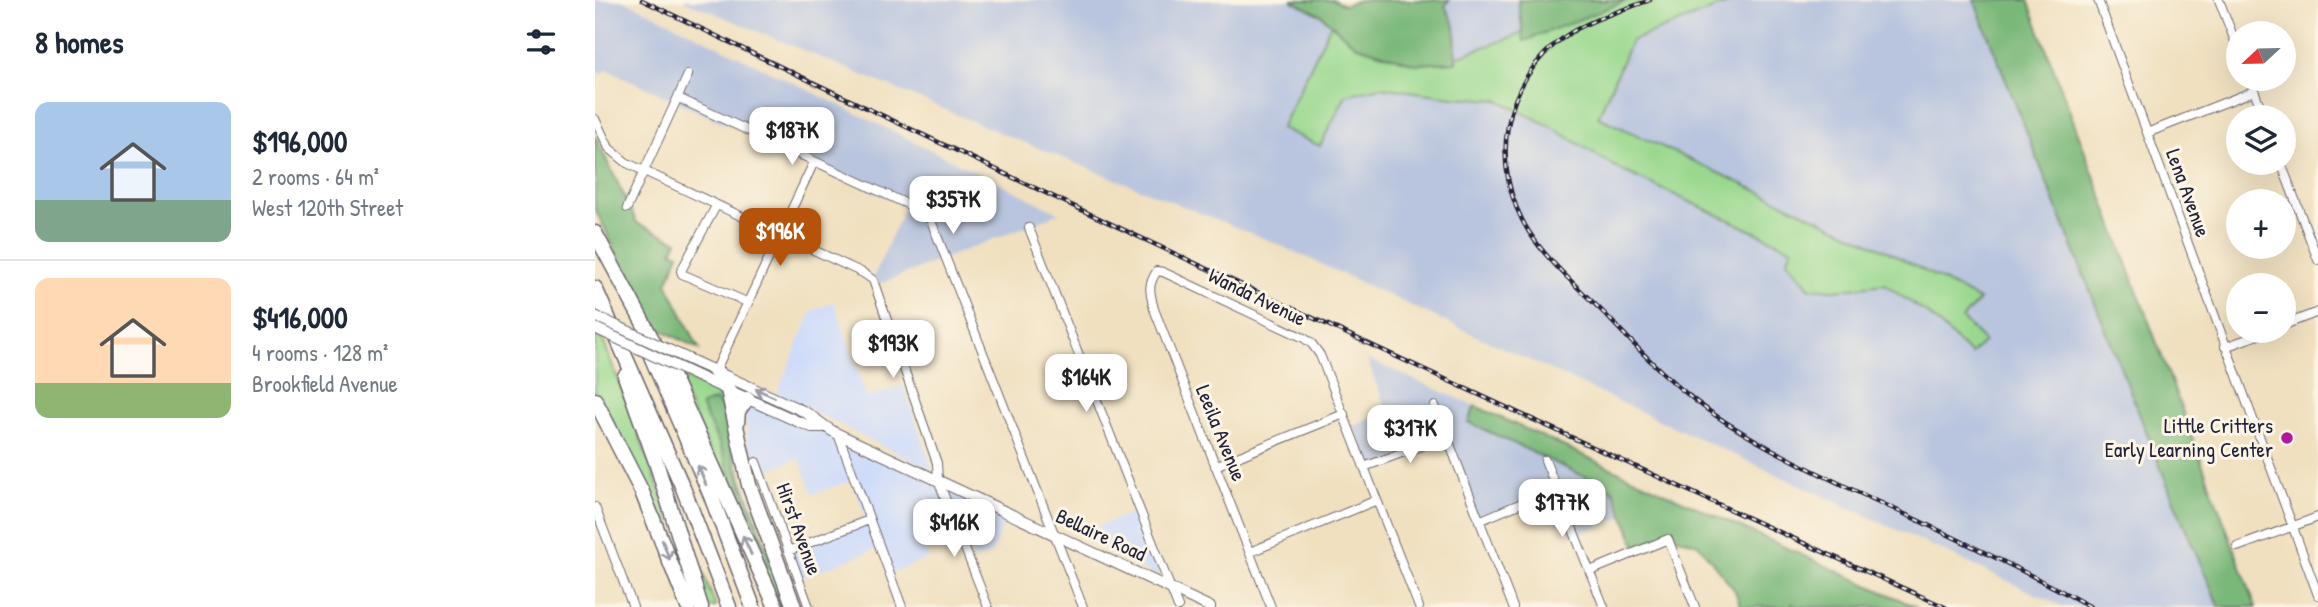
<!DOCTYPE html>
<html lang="en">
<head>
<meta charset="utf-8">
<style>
	body { margin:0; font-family:"Patrick Hand",sans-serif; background:#f6f6f7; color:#1f2937; height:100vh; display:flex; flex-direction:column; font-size:26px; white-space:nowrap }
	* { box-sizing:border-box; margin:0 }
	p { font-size:23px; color:#747a83 }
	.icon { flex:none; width:38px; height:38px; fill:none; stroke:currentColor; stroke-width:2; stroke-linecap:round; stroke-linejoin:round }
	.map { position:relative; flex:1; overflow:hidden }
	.panel { display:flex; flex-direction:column; background:#fff; width:595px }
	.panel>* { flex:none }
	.needle { width:46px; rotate:248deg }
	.controls { position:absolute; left:1631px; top:21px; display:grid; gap:14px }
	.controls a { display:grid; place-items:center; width:70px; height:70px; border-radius:50%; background:#fff; box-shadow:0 7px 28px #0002; font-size:35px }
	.price { position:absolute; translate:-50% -60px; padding:0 16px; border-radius:14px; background:#fff; color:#222; font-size:23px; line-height:46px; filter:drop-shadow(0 2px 4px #0008) }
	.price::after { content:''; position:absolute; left:50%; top:42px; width:21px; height:16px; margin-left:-10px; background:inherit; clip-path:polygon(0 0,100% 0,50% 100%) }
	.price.selected { background:#b45309; color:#fff }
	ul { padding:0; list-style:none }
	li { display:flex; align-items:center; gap:21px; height:175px; padding:0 35px }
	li+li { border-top:2px solid #e0e1e3 }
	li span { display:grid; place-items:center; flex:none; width:196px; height:140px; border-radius:14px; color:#555 }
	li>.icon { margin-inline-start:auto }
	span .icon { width:84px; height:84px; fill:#fffc; stroke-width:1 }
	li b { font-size:30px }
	h2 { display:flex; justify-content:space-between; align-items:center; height:84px; padding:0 35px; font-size:30px }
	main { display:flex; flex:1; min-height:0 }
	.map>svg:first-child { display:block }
</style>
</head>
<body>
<main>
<section class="panel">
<h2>8 homes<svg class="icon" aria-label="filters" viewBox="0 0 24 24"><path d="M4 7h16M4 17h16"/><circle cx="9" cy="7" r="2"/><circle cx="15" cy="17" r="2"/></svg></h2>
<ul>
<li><span style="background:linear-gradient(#a9c7e8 70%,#7fa58c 0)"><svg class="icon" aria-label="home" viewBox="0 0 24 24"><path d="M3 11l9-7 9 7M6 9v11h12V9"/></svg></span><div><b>$196,000</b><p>2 rooms · 64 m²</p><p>West 120th Street</p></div></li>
<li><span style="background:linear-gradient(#ffd9b3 75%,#8fb573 0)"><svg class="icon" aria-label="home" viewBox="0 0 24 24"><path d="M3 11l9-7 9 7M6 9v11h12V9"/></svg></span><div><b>$416,000</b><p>4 rooms · 128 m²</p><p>Brookfield Avenue</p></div></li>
</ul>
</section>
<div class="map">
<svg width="1723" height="607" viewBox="0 0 1723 607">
	<rect width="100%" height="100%" fill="#fcf5e5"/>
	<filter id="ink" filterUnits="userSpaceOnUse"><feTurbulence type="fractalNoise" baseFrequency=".0143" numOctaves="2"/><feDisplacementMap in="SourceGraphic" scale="14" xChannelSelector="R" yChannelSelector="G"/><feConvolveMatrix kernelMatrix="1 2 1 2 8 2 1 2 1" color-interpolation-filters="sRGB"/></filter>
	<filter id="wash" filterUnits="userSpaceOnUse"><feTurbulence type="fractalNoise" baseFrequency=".00686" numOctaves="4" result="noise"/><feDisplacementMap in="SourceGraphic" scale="28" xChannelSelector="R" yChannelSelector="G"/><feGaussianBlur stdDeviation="1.57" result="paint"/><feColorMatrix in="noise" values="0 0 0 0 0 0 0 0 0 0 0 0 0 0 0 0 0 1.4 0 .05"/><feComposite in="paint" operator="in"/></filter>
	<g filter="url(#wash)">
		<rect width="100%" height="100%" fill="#f0e0c0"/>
		<!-- built -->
		<path fill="#cddbfa" d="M239,302L272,397L308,385L338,471L182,393L217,311Z
			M149,393L411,517L396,554L378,560L364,525L327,539L334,558L297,573L286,547L206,578L195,547L271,519L257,480L218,494L204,458L159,476L154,464Z
			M540,512L565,577L514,554L503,526Z"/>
		<!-- industrial -->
		<path fill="#b9c5de" d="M0,0H29L465,213L284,284L279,276L310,206L11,69L7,75L0,69Z
			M88,0H696L726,15L736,24L686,128L725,146L751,94L786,87L856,97L903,100L955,126L1026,170L1198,249L1240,290L1288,284L1334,315L1376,354L1367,319L1384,300L1294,252L1003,117L1036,41L1142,0H1379L1581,506L1624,607H1469L680,243L413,136Z
			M854,0H923L928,33L861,57L859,26L850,6Z
			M772,359L880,406L873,422L1018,490L1029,516L978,536L959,487L882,519L850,439L775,469L758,426L792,412Z"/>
		<!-- green -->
		<path fill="#99d88e" stroke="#5e7d64" stroke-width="2" d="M1033,0H1142L1036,41L1003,117L1294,252L1384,300L1367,319L1389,341L1376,354L1334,315L1289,284L1240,290L1215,288L1192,261L1197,249L1026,170L955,126L903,100L856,97L786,87L751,95L725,146L686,128L736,24L760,45L820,64L860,62L861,57L928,33L930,40Z
			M0,336L8,340L68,499L101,607L19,424L0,392Z
			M79,372L119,392L128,402L146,478L194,607H186Z
			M77,493L121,607H110Z"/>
		<!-- forest -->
		<path fill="#7ab879" stroke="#4e6d5a" stroke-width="2" d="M696,0H738L749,5L764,0H854L850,6L860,26L861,62L820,64L760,45L726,15Z
			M923,0H1033L929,41Z
			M1379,0H1433L1661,607H1624L1581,506Z
			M0,136L42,223L82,241L77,251L84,254L72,283L104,349L57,325L0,209Z
			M120,400L127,407L139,463L177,568L173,567C152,533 141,494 129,455C124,440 112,422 106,405Z
			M880,406L1321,607H1205L1197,604L1196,607H1146L1140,591L1103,544L1071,534L1041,546L1018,490L873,422Z"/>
	</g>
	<g filter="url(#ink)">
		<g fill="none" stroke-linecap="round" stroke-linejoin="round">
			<defs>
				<path id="minor" d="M1503,0L1723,595
					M1624,0L1643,49
					M1655,79L1669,117
					M83,98L327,211L335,218L488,607
					M0,119L14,148L32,163L268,273L278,280L342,463L343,480L393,607
					M1552,133L1659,91
					M1686,163L1723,260
					M121,206L86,271L87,274L154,303
					M32,208L93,75
					M434,228L583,607
					M1689,325L1723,312
					M1630,347L1674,331
					M119,374L219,162
					M840,406L918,607
					M243,434L307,607
					M950,460L1009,607
					M161,462L214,607
					M620,466L749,414
					M769,467L852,436
					M0,507L38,607
					M884,521L962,488
					M1642,547L1723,517
					M193,551L274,520
					M655,552L782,500
					M995,571L1073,539L1100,607
					M676,607L559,309C555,292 552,286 562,271L568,272L709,338L717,344L725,355L824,607"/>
				<path id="tertiary" d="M102,363L208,411C221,418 230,428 243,434L615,607
					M102,376L204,422L217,427H228"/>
				<path id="motorway" d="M0,233L79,380L181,607
					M0,288L88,488L134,607
					M53,349L116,496L158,607
					M120,371L128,378L132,385L154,485L199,607
					M30,376L61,462L106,607
					M0,400L47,492L93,607
					M142,423L143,411L152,399"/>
			</defs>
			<!-- minor casing -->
			<use href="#minor" stroke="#6a646a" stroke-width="10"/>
			<!-- tertiary casing -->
			<use href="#tertiary" stroke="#6a646a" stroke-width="12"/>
			<!-- motorway casing -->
			<use href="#motorway" stroke="#6a646a" stroke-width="17"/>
			<!-- minor -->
			<use href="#minor" stroke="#fff" stroke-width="8"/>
			<!-- tertiary -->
			<use href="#tertiary" stroke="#fff" stroke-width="10"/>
			<!-- motorway -->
			<use href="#motorway" stroke="#fff" stroke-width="14"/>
			<defs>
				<path id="rail" d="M47,0C478,209 913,410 1350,607
					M1055,0C1028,10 996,19 972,35C906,80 893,167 934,232C954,263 984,288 1010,314C1048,354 1085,394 1132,423C1184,456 1241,482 1297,508C1364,540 1431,571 1496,607"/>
			</defs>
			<!-- rail casing -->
			<use href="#rail" stroke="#22223b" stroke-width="4.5"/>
			<!-- rail -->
			<use href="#rail" stroke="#fcf5e5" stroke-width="2" stroke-dasharray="5" stroke-linecap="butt"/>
			<defs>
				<path id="tertiary-bridge" d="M0,316L102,363
					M0,328L102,376"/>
			</defs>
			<!-- tertiary-bridge casing -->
			<use href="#tertiary-bridge" stroke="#6a646a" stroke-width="12" stroke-linecap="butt"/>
			<!-- tertiary-bridge -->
			<use href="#tertiary-bridge" stroke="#fff" stroke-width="10"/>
		</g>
		<!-- one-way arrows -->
		<defs><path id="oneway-shaft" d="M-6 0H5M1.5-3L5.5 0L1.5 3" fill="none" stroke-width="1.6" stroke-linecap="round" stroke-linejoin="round" transform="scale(1.75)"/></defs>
		<g stroke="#9c9ca7">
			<use href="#oneway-shaft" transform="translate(170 393) rotate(-156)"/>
			<use href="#oneway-shaft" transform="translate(107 475) rotate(-112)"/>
			<use href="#oneway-shaft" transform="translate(152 545) rotate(-114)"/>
			<use href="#oneway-shaft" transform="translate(71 550) rotate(69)"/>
		</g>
	</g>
	<!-- markers -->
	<circle fill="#b5179e" stroke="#fcf5e5" stroke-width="2.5" cx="1692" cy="438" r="7"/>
	<g text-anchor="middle" stroke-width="6" stroke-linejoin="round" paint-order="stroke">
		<!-- street labels -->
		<g font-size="21" fill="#22223b" stroke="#fcf5e5">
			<text transform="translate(1593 193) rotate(70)" y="7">Lena Avenue</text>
			<text transform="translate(662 297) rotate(26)" y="7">Wanda Avenue</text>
			<text transform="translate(626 433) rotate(68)" y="7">Leeila Avenue</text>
			<text transform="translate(204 529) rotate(70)" y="7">Hirst Avenue</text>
			<text transform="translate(506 535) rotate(25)" y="7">Bellaire Road</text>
		</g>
		<!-- poi labels -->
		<g font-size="21" fill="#22223b" stroke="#fcf5e5" text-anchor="end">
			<text x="1678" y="433">Little Critters<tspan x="1678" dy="24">Early Learning Center</tspan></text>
		</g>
	</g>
</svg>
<div class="controls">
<a><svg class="needle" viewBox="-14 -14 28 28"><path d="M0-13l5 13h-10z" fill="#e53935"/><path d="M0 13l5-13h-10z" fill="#747a83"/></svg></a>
<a><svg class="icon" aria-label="layers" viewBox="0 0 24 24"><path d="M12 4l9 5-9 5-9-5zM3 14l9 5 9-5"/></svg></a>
<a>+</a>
<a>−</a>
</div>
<b class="price" style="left:197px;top:167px">$187K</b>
<b class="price" style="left:358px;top:236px">$357K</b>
<b class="price selected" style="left:185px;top:268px">$196K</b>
<b class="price" style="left:298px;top:380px">$193K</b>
<b class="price" style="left:491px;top:414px">$164K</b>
<b class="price" style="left:815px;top:465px">$317K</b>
<b class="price" style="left:967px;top:539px">$177K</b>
<b class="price" style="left:359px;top:559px">$416K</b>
</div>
</main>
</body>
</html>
